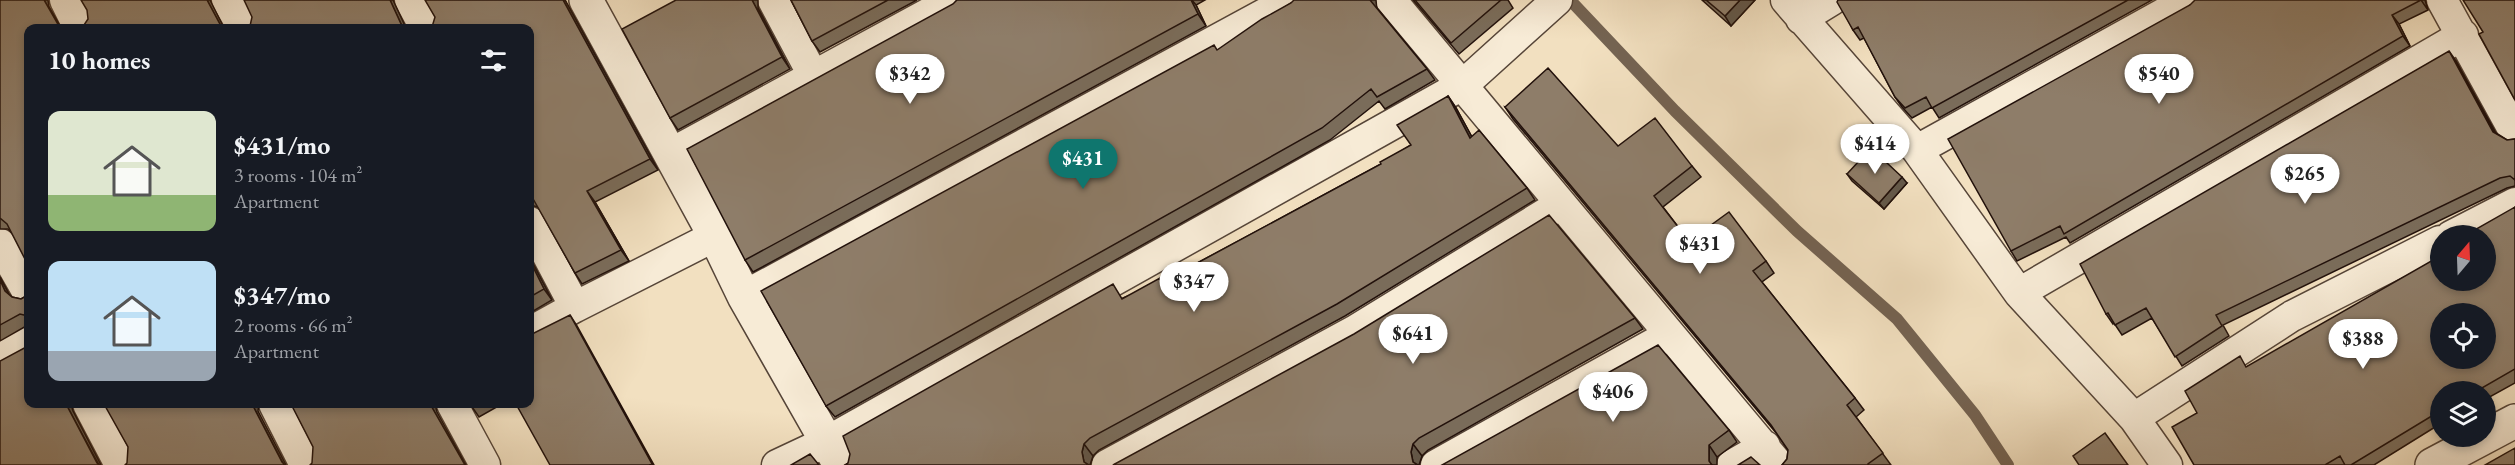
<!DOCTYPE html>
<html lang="en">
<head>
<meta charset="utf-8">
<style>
	body { margin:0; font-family:"EB Garamond",serif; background:#20242c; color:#f1f3f6; height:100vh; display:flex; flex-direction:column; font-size:22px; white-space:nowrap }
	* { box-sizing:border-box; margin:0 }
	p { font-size:20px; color:#9ea1a6 }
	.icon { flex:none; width:33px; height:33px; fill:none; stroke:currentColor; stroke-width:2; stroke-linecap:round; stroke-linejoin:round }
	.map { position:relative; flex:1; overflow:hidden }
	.drawer { position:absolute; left:24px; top:24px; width:510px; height:384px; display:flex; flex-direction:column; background:#171b24; border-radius:12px; box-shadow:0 3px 9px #0003 }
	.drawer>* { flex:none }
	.needle { width:39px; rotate:19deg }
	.buttons { position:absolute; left:2430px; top:225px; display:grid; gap:12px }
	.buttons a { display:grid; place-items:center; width:66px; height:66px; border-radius:50%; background:#171b24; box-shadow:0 3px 9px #0003; font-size:30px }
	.price { position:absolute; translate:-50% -51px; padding:0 14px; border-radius:21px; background:#fff; color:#222; font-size:20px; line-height:39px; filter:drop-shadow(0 2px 3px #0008) }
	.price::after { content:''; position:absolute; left:50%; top:36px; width:18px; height:14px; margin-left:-9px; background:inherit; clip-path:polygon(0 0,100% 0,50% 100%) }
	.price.selected { background:#0f766e; color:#fff }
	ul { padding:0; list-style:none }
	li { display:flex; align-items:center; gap:18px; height:150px; padding:0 24px }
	li span { display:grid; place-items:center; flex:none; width:168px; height:120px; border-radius:12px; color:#555 }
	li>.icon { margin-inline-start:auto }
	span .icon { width:72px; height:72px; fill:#fffc; stroke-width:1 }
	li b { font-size:26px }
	h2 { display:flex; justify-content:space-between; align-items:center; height:72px; padding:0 24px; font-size:26px }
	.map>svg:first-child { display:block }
</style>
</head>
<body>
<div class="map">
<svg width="2515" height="465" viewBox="0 0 2515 465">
	<rect width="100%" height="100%" fill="#f2e0c0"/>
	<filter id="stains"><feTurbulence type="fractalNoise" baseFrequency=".00333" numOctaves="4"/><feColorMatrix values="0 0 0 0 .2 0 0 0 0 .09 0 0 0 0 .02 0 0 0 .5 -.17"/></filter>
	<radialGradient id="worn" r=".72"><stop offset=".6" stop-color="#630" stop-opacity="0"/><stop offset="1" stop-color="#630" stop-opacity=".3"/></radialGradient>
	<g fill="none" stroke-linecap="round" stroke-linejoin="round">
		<!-- stream -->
		<path stroke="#746352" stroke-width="12" d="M1570,0L1675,111L1797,231L1897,319L1975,415L2008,465"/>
		<defs>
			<path id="minor" d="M65,0L79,28
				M227,0L243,28
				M410,0L425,28
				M773,0L814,77
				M1391,0L1779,465
				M1786,0L1917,150L2019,293L2134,418L2167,465
				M2442,0L2515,133
				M1801,19L1832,0
				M1917,150L2188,0
				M670,154L953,0
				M530,222L575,307L715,236
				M2451,236L2515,203
				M0,244L28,293
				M2019,293L2463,35
				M744,296L1290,0
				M530,332L575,307
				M0,358L28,342
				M88,404L120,465
				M274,404L305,465
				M452,404L485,465
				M2134,418L2292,316L2440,241
				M777,465L826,442L1464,84L1557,0
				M1107,465L1354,331L1561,204
				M1436,465L1669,335
				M1732,465L1765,446"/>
			<path id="tertiary" d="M586,0L715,236L744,296L840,465
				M2432,465L2515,421"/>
		</defs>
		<!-- minor casing -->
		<use href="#minor" stroke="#564538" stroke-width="33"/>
		<!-- tertiary casing -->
		<use href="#tertiary" stroke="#564538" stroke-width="36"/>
		<!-- minor -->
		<use href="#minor" stroke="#f7ebd6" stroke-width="30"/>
		<!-- tertiary -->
		<use href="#tertiary" stroke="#f7ebd6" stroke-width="33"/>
	</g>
	<!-- wall -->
	<path fill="#7a6c5a" stroke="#22110b" stroke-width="1.5" d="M0,0L49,7L61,28H28L11,232L8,229H0Z
		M565,0L658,170L595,202L629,261L582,284L575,273L538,207L530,205V28Z
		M791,0H917L820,52L812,41Z
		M957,0H1205L1196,5L1206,26L753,272L745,260Z
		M1413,0H1508L1513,8L1459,54Z
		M1702,0H1755L1731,26Z
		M1838,0H2152L1939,118L1932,107L1912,118L1902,107L1895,97L1864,38L1860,40L1853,30Z
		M2425,0L2428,10L2399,24L2410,46L2070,243L2066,237L2017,261L2011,251L2190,5Z
		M1291,3L1377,8L1427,69L1435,80L1385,109L1379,101L1330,140L835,417L826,406L1218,50Z
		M758,8L790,69L678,130L670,118Z
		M2456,61L2496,133L2507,140L2515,139V186L2507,188L2223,325L2229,336L2182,366L2152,318L2122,335L2114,323L2113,324L2106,314Z
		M1448,96L1456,108L1472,137L1527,188L1535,200L1345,316L1099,450L1093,456L1090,465H845L1123,298L1162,282L1381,164L1411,145Z
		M1505,107L1618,146L1692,166L1701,177L1663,207L1689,241L1766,261L1774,273L1762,282L1855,398L1864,410L1856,417L1891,465H1782L1787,459L1788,450L1777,434L1513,119Z
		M1847,174L1907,183L1884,209L1852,181Z
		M2515,207V383L2486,399V392H2440V424L2374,465H2194L2197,413L2247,367L2440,280Z
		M530,258L552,300L530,313Z
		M0,277L9,294L12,297L21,299L28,295V325L0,341Z
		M1635,318L1643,329L1428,450L1422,456L1419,464L1113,465Z
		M470,404H502L479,417Z
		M1729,430L1737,442L1717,457L1442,465Z"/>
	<!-- shaded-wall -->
	<path fill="#63584a" stroke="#22110b" stroke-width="1.5" d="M44,0H48L49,7L61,28H60Z
		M207,0H210L224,28H222Z
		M390,0H393L406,28H404L402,26Z
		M563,0H565L658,170L650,159Z
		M752,0H758V8L790,69L782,57Z
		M1191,0H1192L1196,5L1206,26L1198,14Z
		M1370,0H1376L1377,11Z
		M1740,0H1755L1731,26L1725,16Z
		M2421,0H2425L2428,10Z
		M2392,15L2399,24L2410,46L2403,36Z
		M2449,51L2456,61L2500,142L2493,132Z
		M1448,96L1456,108L1479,150L1470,138Z
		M1902,177L1907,183L1884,209L1879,203Z
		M587,191L595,202L629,261L621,250Z
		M530,258L552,300L544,289L530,261Z
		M0,277L13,302L5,291L0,280Z
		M570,315L577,326L654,465L652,464Z
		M66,404H71L73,411L101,465H99Z
		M252,404H259L258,411L286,465H284Z
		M430,404H435L437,412L466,465H465Z
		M1084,444L1093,456L1090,465H1086L1084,462L1082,452Z
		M1413,444L1422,456L1419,465H1415L1413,462L1411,452Z
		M1709,445L1717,457V465H1711L1709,461Z"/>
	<!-- building -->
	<path fill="#8e7d69" stroke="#22110b" stroke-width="1.5" fill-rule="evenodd" d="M0,0H44L60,28H28V265L7,224L0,218Z
		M81,0H207L221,26L223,28H82L88,19L87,10Z
		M244,0H390L402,26L405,28H246L250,26L252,17Z
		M425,0H563L650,159L587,191L621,250L575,273L532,197L530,196V28H428L432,27L435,17Z
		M676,0H752L782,57L670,118L622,29Z
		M791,0H888L812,41Z
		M957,0H1191L1198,14L745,260L687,149L953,4Z
		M1294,0H1370L1427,69L1377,97L1371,89L1322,128L826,406L761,291L1214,45L1217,50L1262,19L1291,3Z
		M1415,0H1501L1451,43Z
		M1706,0H1740L1725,16Z
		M1838,0H2128L1932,108L1926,97L1905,108L1895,97L1858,27L1853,30L1837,2Z
		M2195,0H2421L2392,15L2403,36L2064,234L2060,226L2011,251L1948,139L2190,5Z
		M2463,0H2515V100L2479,34L2483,32Z
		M2449,51L2493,132L2507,140L2515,139V180L2510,176L2500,178L2216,315L2222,326L2175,357L2146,308L2115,325L2108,313L2106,314L2080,264Z
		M1548,68L1618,146L1655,118L1692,166L1654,196L1689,241L1729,212L1766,261L1753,271L1855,398L1847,405L1883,453L1868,464V465H1782L1787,459L1788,450L1771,425L1505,107Z
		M1448,96L1470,138L1479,130L1527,188L1337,304L1090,438L1084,444L1082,452L1084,462L1089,465H845L848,463L850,454L843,436L1113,284L1122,299L1160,278L1162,282L1381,164L1380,162L1411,145L1397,125Z
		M1871,148L1902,177L1879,203L1847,174Z
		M2515,207V369L2475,392H2440V411L2351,465H2345L2340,456L2325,465H2194L2172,427L2197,413L2185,391L2240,356L2246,367L2440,256V280H2486V236H2464ZM2440,314H2486V358H2440Z
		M1549,215L1635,318L1419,438L1413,444L1411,452L1413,462L1418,465H1113L1354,334Z
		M530,261L544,289L530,297Z
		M0,280L5,291L12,297L21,299L28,295V316L20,314L0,325Z
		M570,315L652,464L649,465H550L516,404H530V335Z
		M1658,345L1729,430L1709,445V461L1712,465H1442Z
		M28,346V404H66L97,463L100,465H0V361Z
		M104,404H252L282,462L285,465H125L127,463L128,447Z
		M291,404H430L465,465H310L312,463L313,447Z
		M2105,433L2128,465H2079L2073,456Z
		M2515,448V465H2485Z
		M810,454L819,465H791Z
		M1751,457L1760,465H1738Z"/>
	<rect width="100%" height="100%" filter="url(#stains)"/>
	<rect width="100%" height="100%" fill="url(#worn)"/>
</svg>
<div class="buttons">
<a><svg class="needle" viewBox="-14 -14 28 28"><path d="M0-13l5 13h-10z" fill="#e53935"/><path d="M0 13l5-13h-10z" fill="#9ea1a6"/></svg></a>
<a><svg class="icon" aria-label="locate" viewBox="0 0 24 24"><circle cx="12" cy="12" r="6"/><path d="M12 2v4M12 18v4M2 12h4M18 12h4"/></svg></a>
<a><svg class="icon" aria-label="layers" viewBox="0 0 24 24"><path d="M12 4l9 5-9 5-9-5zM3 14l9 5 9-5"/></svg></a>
</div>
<b class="price" style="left:910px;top:105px">$342</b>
<b class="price" style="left:2159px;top:105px">$540</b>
<b class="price" style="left:1875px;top:175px">$414</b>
<b class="price selected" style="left:1083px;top:190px">$431</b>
<b class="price" style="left:2305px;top:205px">$265</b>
<b class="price" style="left:1700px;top:275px">$431</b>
<b class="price" style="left:1194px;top:313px">$347</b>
<b class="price" style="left:1413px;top:365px">$641</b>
<b class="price" style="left:2363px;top:370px">$388</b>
<b class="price" style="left:1613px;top:423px">$406</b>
<section class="drawer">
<h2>10 homes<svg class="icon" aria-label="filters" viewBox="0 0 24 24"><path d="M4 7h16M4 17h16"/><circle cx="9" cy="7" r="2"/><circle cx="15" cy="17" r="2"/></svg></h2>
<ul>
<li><span style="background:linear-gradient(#dfe7d0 70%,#8fb573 0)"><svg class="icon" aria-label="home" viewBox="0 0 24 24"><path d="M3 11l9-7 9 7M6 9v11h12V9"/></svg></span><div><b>$431/mo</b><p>3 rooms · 104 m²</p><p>Apartment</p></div></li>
<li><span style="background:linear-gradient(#bfe0f5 75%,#9aa5b1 0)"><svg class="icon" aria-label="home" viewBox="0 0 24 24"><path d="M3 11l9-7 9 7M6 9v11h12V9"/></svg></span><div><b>$347/mo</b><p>2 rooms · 66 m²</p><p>Apartment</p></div></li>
</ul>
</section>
</div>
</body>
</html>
